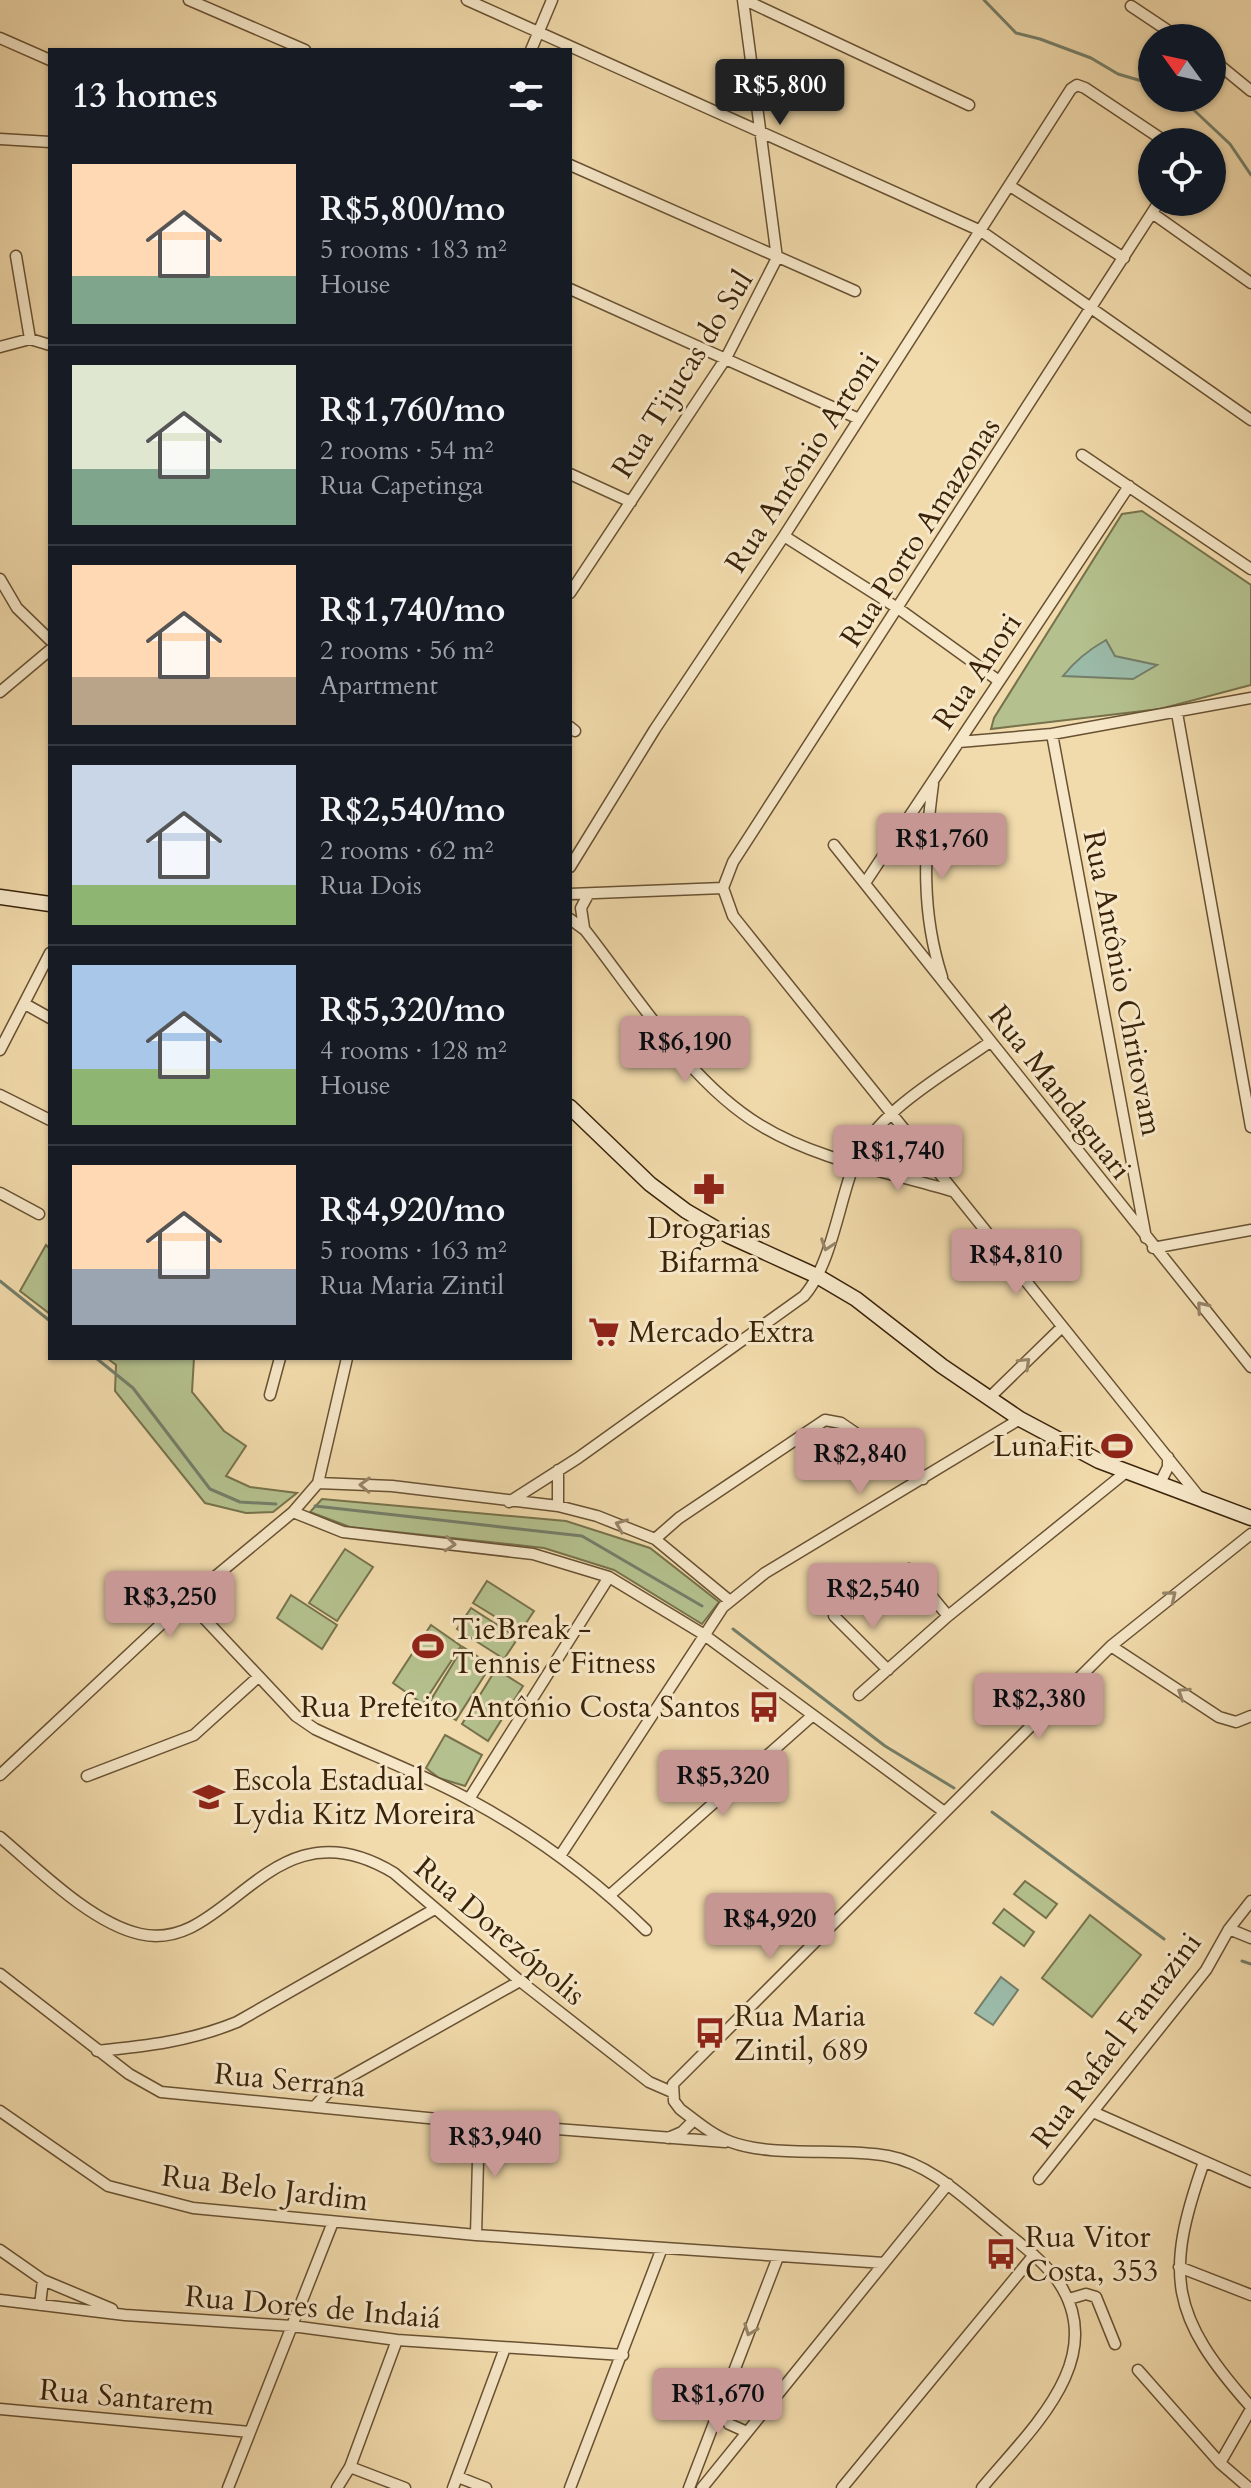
<!DOCTYPE html>
<html lang="en">
<head>
<meta charset="utf-8">
<style>
	body { margin:0; font-family:Cardo,serif; background:#20242c; color:#f1f3f6; height:100vh; display:flex; flex-direction:column; font-size:30px; white-space:nowrap }
	* { box-sizing:border-box; margin:0 }
	p { font-size:26px; color:#9ea1a6 }
	.icon { flex:none; width:44px; height:44px; fill:none; stroke:currentColor; stroke-width:2; stroke-linecap:round; stroke-linejoin:round }
	.map { position:relative; flex:1; overflow:hidden }
	.panel { position:absolute; left:48px; top:48px; width:524px; height:1312px; display:flex; flex-direction:column; background:#171b24; border-radius:0px; box-shadow:0 2px 6px #0004 }
	.panel>* { flex:none }
	.needle { width:52px; rotate:303deg }
	.tools { position:absolute; left:1138px; top:24px; display:grid; gap:16px }
	.tools a { display:grid; place-items:center; width:88px; height:88px; border-radius:50%; background:#171b24; box-shadow:0 2px 6px #0004; font-size:40px }
	.price { position:absolute; translate:-50% -68px; padding:0 18px; border-radius:8px; background:#c59692; color:#111; font-size:26px; line-height:52px; filter:drop-shadow(0 2px 4px #0008) }
	.price::after { content:''; position:absolute; left:50%; top:48px; width:24px; height:18px; margin-left:-12px; background:inherit; clip-path:polygon(0 0,100% 0,50% 100%) }
	.price.selected { background:#222; color:#fff }
	ul { padding:0; list-style:none }
	li { display:flex; align-items:center; gap:24px; height:200px; padding:0 24px }
	li+li { border-top:2px solid #363941 }
	li span { display:grid; place-items:center; flex:none; width:224px; height:160px; border-radius:0px; color:#555 }
	li>.icon { margin-inline-start:auto }
	span .icon { width:96px; height:96px; fill:#fffc; stroke-width:1 }
	li b { font-size:34px }
	h2 { display:flex; justify-content:space-between; align-items:center; height:96px; padding:0 24px; font-size:34px }
	.map>svg:first-child { display:block }
</style>
</head>
<body>
<div class="map">
<svg width="1251" height="2488" viewBox="0 0 1251 2488">
	<rect width="100%" height="100%" fill="#f1daab"/>
	<filter id="stains"><feTurbulence type="fractalNoise" baseFrequency=".0025" numOctaves="4"/><feColorMatrix values="0 0 0 0 .2 0 0 0 0 .09 0 0 0 0 .02 0 0 0 .5 -.17"/></filter>
	<radialGradient id="worn" r=".72"><stop offset=".6" stop-color="#630" stop-opacity="0"/><stop offset="1" stop-color="#630" stop-opacity=".3"/></radialGradient>
	<!-- green -->
	<path fill="#b4c18e" stroke="#77724c" stroke-width="2" d="M1142,511L1251,585V685L1160,709L991,729L994,718L1122,514Z
		M46,1245L50,1249V1314L20,1291Z
		M107,1358H194L192,1392L224,1431L246,1446L226,1476L250,1487L297,1493L273,1512L246,1513L205,1503L115,1391L116,1365Z
		M322,1499L566,1521L650,1548L719,1602L702,1624L614,1570L544,1548L350,1527L310,1512Z
		M345,1549L373,1567L337,1621L309,1603Z
		M487,1581L534,1611L520,1632L473,1603Z
		M291,1595L337,1625L322,1649L277,1618Z
		M471,1608L518,1638L504,1659L457,1629Z
		M431,1625L461,1646L423,1704L393,1683Z
		M463,1647L491,1665L456,1720L429,1703Z
		M496,1669L523,1686L488,1741L462,1724Z
		M445,1735L482,1755L465,1786L439,1778L426,1768Z
		M1025,1881L1057,1904L1046,1918L1014,1894Z
		M1004,1909L1034,1932L1024,1946L993,1923Z
		M1090,1915L1141,1955L1092,2017L1042,1978Z"/>
	<!-- water -->
	<path fill="#9bbba9" stroke="#747e69" stroke-width="2" d="M1106,640L1115,656L1157,665L1133,679L1063,676C1074,662 1090,649 1106,640Z
		M1001,1977L1018,1990L993,2025L975,2013Z"/>
	<g fill="none" stroke-linecap="round" stroke-linejoin="round">
		<!-- stream -->
		<path stroke="#747e69" stroke-width="3" d="M984,0L1016,33L1040,39L1091,58L1118,74L1152,84
			M1181,98L1230,144L1251,175
			M0,1281L50,1321
			M96,1358L133,1388L210,1489L240,1502L276,1504
			M315,1506L582,1536L702,1606
			M733,1629L885,1746L954,1788
			M992,1812L1164,1939
			M1242,1961L1251,1964"/>
		<defs>
			<path id="street" d="M189,0L305,50
				M467,0L981,231L1251,420
				M745,0L969,105
				M1131,6L1179,38
				M0,38L50,60
				M531,50L552,0
				M1212,59L1251,91
				M0,139L50,142
				M570,165L855,291
				M1010,186L1124,258
				M1159,202L733,862L723,888L733,916L1200,1498
				M1152,213L1251,283
				M16,256L30,339
				M570,289L859,419
				M0,347L30,339L50,345
				M1082,455L1251,569
				M570,474L631,502
				M784,536L899,609L999,681
				M0,579L17,608L50,640
				M570,593L726,358L777,258L743,0
				M0,692L50,650
				M1177,713L1251,1127
				M570,727L575,731
				M1052,734L1146,1238
				M959,742L1052,734L1251,698
				M933,784C924,851 921,912 942,977
				M834,845L1251,1367
				M570,867L655,729L784,536L1071,89L1077,85L1085,88L1166,142
				M865,883L1129,486
				M570,894L723,888
				M570,919L585,930C636,995 690,1083 760,1125C817,1160 889,1172 952,1191
				M584,928L581,908L588,895
				M25,1004L50,1018
				M0,1050L50,953
				M0,1095L50,1120
				M0,1193L39,1214
				M1153,1248L1251,1230
				M270,1395L280,1358
				M988,1399L1062,1327
				M318,1483L392,1486L558,1506L597,1516L655,1539L730,1601
				M1159,1485L1168,1467V1457
				M509,1502L578,1458L804,1296C831,1265 839,1203 854,1164C877,1110 944,1075 990,1042
				M558,1506V1470
				M293,1512L343,1532L533,1554L609,1577L703,1634L943,1811
				M655,1539L679,1518L825,1420L841,1423L923,1479
				M909,1569L948,1616
				M187,1600L296,1716L315,1729C366,1753 421,1773 470,1800C535,1835 594,1879 646,1930
				M834,1616L888,1670
				M1111,1646L1219,1717L1236,1722L1251,1716
				M859,1695L948,1616L1126,1472
				M0,1775L187,1600L293,1512L318,1483L347,1358
				M87,1776L194,1735L257,1678
				M469,1799L609,1577
				M0,1837C38,1869 91,1923 140,1934C229,1955 269,1797 394,1873L520,1981L649,2082L672,2092
				M560,1856L723,1607L765,1573L1020,1419
				M610,1895L813,1715
				M1229,1929L1251,1938
				M0,1974L129,2074L161,2092L479,2123L725,2142
				M97,2051C147,2046 191,2041 237,2022L433,1910
				M316,2105L335,2085L520,1981
				M0,2111L108,2186L193,2208L476,2235L884,2263
				M1093,2112L1251,2182
				M668,2138L682,2132L694,2120
				M1204,2162C1164,2275 1170,2316 1251,2407
				M1039,2179L1206,1970L1229,1929L1251,1901
				M476,2235L479,2123
				M0,2250L43,2280L112,2309
				M1179,2267L1251,2295
				M1069,2299L1086,2294L1096,2297L1115,2344
				M0,2300L125,2315L292,2326L397,2340L623,2355
				M40,2305L43,2280
				M1138,2370L1220,2463L1249,2488
				M720,2406L729,2424L747,2432
				M0,2409L250,2432
				M1220,2463L1251,2409
				M350,2467L405,2488
				M458,2477L486,2488
				M228,2488L333,2222
				M337,2488L350,2467L397,2340
				M453,2488L505,2348
				M570,2488L662,2248
				M689,2488L778,2257
				M702,2488L948,2184
				M842,2488L1034,2255
				M982,2488C1029,2431 1112,2358 1057,2280C1041,2258 1016,2241 995,2223C963,2197 930,2164 888,2156C841,2147 774,2158 731,2142C712,2135 696,2121 680,2109L674,2101L673,2084L1111,1646L1251,1534"/>
			<path id="secondary" d="M0,897L50,904
				M570,1107L650,1184L686,1211L729,1236L817,1276L856,1299L942,1366L1020,1419L1099,1461L1251,1518"/>
		</defs>
		<!-- street casing -->
		<use href="#street" stroke="#685132" stroke-width="13"/>
		<!-- secondary casing -->
		<use href="#secondary" stroke="#3a230a" stroke-width="17"/>
		<!-- street -->
		<use href="#street" stroke="#f6e7c8" stroke-width="10"/>
		<!-- secondary -->
		<use href="#secondary" stroke="#f6e7c8" stroke-width="14"/>
	</g>
	<!-- one-way arrows -->
	<defs><path id="oneway-chevron" d="M-2-3.5L2.5 0L-2 3.5" fill="none" stroke-width="1.6" stroke-linecap="round" stroke-linejoin="round" transform="scale(2)"/></defs>
	<g stroke="#988569">
		<use href="#oneway-chevron" transform="translate(827 1245) rotate(109)"/>
		<use href="#oneway-chevron" transform="translate(1202 1307) rotate(-130)"/>
		<use href="#oneway-chevron" transform="translate(1025 1363) rotate(-44)"/>
		<use href="#oneway-chevron" transform="translate(365 1485) rotate(-178)"/>
		<use href="#oneway-chevron" transform="translate(621 1525) rotate(-158)"/>
		<use href="#oneway-chevron" transform="translate(450 1544) rotate(6)"/>
		<use href="#oneway-chevron" transform="translate(1171 1596) rotate(-39)"/>
		<use href="#oneway-chevron" transform="translate(1183 1693) rotate(-147)"/>
		<use href="#oneway-chevron" transform="translate(750 2330) rotate(111)"/>
	</g>
	<!-- icons -->
	<defs>
		<symbol id="pharmacy-bare" viewBox="-9 -9 18 18"><path d="M-2-6h4v4h4v4h-4v4h-4v-4h-4v-4h4Z" fill="#8f2418" stroke="#f6e7c8" stroke-width="2.5" paint-order="stroke"/></symbol>
		<symbol id="supermarket-bare" viewBox="-9 -9 18 18"><path d="M-6-5.5h2.5l.6 2H6L4.5 2H-2.5L-4.4-4H-6ZM-1.5 3.2a1.3 1.3 0 1 0 .1 0ZM3 3.2a1.3 1.3 0 1 0 .1 0Z" fill="#8f2418" stroke="#f6e7c8" stroke-width="2.5" paint-order="stroke"/></symbol>
		<symbol id="stadium-bare" viewBox="-9 -9 18 18"><path d="M0-5a6.5 5 0 1 0 0 10a6.5 5 0 1 0 0-10ZM-3.5-1.8h7v3.6h-7Z" fill="#8f2418" stroke="#f6e7c8" stroke-width="2.5" paint-order="stroke"/></symbol>
		<symbol id="bus-bare" viewBox="-9 -9 18 18"><path d="M-5-6H5V4H4V6H2V4H-2V6H-4V4H-5ZM-3.5-4V0h7V-4ZM-3.5 1.2v1.5H-2V1.2ZM2 1.2v1.5H3.5V1.2Z" fill="#8f2418" stroke="#f6e7c8" stroke-width="2.5" paint-order="stroke"/></symbol>
		<symbol id="school-bare" viewBox="-9 -9 18 18"><path d="M0-5L7-2L0 1L-7-2ZM-4 1L0 2.5L4 1V4Q0 6-4 4Z" fill="#8f2418" stroke="#f6e7c8" stroke-width="2.5" paint-order="stroke"/></symbol>
	</defs>
	<g fill-rule="evenodd">
		<use href="#pharmacy-bare" x="687" y="1167" width="44" height="44"/>
		<use href="#supermarket-bare" x="582" y="1310" width="44" height="44"/>
		<use href="#stadium-bare" x="1095" y="1424" width="44" height="44"/>
		<use href="#stadium-bare" x="406" y="1624" width="44" height="44"/>
		<use href="#bus-bare" x="742" y="1685" width="44" height="44"/>
		<use href="#school-bare" x="187" y="1775" width="44" height="44"/>
		<use href="#bus-bare" x="688" y="2011" width="44" height="44"/>
		<use href="#bus-bare" x="979" y="2232" width="44" height="44"/>
	</g>
	<g text-anchor="middle" stroke-width="6" stroke-linejoin="round" paint-order="stroke">
		<!-- street labels -->
		<g font-size="30" fill="#3a230a" stroke="#f6e7c8">
			<text transform="translate(682 374) rotate(-58)" y="10">Rua Tijucas do Sul</text>
			<text transform="translate(802 462) rotate(-57)" y="10">Rua Antônio Artoni</text>
			<text transform="translate(920 532) rotate(-57)" y="10">Rua Porto Amazonas</text>
			<text transform="translate(977 671) rotate(-56)" y="10">Rua Anori</text>
			<text transform="translate(1123 983) rotate(79)" y="10">Rua Antônio Chritovam</text>
			<text transform="translate(1060 1092) rotate(52)" y="10">Rua Mandaguari</text>
			<text transform="translate(500 1931) rotate(40)" y="10">Rua Dorezópolis</text>
			<text transform="translate(1116 2040) rotate(-53)" y="10">Rua Rafael Fantazini</text>
			<text transform="translate(290 2080) rotate(5)" y="10">Rua Serrana</text>
			<text transform="translate(265 2188) rotate(7)" y="10">Rua Belo Jardim</text>
			<text transform="translate(313 2307) rotate(5)" y="10">Rua Dores de Indaiá</text>
			<text transform="translate(127 2397) rotate(5)" y="10">Rua Santarem</text>
		</g>
		<!-- poi labels -->
		<g font-size="30" fill="#3a230a" stroke="#f6e7c8" text-anchor="start">
			<text x="709" y="1238" text-anchor="middle">Drogarias<tspan x="709" dy="34">Bifarma</tspan></text>
			<text x="628" y="1342">Mercado Extra</text>
			<text x="1093" y="1456" text-anchor="end">LunaFit</text>
			<text x="452" y="1639">TieBreak -<tspan x="452" dy="34">Tennis e Fitness</tspan></text>
			<text x="740" y="1717" text-anchor="end">Rua Prefeito Antônio Costa Santos</text>
			<text x="233" y="1790">Escola Estadual<tspan x="233" dy="34">Lydia Kitz Moreira</tspan></text>
			<text x="734" y="2026">Rua Maria<tspan x="734" dy="34">Zintil, 689</tspan></text>
			<text x="1025" y="2247">Rua Vitor<tspan x="1025" dy="34">Costa, 353</tspan></text>
		</g>
	</g>
	<rect width="100%" height="100%" filter="url(#stains)"/>
	<rect width="100%" height="100%" fill="url(#worn)"/>
</svg>
<div class="tools">
<a><svg class="needle" viewBox="-14 -14 28 28"><path d="M0-13l5 13h-10z" fill="#e53935"/><path d="M0 13l5-13h-10z" fill="#9ea1a6"/></svg></a>
<a><svg class="icon" aria-label="locate" viewBox="0 0 24 24"><circle cx="12" cy="12" r="6"/><path d="M12 2v4M12 18v4M2 12h4M18 12h4"/></svg></a>
</div>
<b class="price selected" style="left:780px;top:127px">R$5,800</b>
<b class="price" style="left:942px;top:881px">R$1,760</b>
<b class="price" style="left:685px;top:1084px">R$6,190</b>
<b class="price" style="left:898px;top:1193px">R$1,740</b>
<b class="price" style="left:1016px;top:1297px">R$4,810</b>
<b class="price" style="left:860px;top:1496px">R$2,840</b>
<b class="price" style="left:873px;top:1631px">R$2,540</b>
<b class="price" style="left:170px;top:1639px">R$3,250</b>
<b class="price" style="left:1039px;top:1741px">R$2,380</b>
<b class="price" style="left:723px;top:1818px">R$5,320</b>
<b class="price" style="left:770px;top:1961px">R$4,920</b>
<b class="price" style="left:495px;top:2179px">R$3,940</b>
<b class="price" style="left:718px;top:2436px">R$1,670</b>
<section class="panel">
<h2>13 homes<svg class="icon" aria-label="filters" viewBox="0 0 24 24"><path d="M4 7h16M4 17h16"/><circle cx="9" cy="7" r="2"/><circle cx="15" cy="17" r="2"/></svg></h2>
<ul>
<li><span style="background:linear-gradient(#ffd9b3 70%,#7fa58c 0)"><svg class="icon" aria-label="home" viewBox="0 0 24 24"><path d="M3 11l9-7 9 7M6 9v11h12V9"/></svg></span><div><b>R$5,800/mo</b><p>5 rooms · 183 m²</p><p>House</p></div></li>
<li><span style="background:linear-gradient(#dfe7d0 65%,#7fa58c 0)"><svg class="icon" aria-label="home" viewBox="0 0 24 24"><path d="M3 11l9-7 9 7M6 9v11h12V9"/></svg></span><div><b>R$1,760/mo</b><p>2 rooms · 54 m²</p><p>Rua Capetinga</p></div></li>
<li><span style="background:linear-gradient(#ffd9b3 70%,#b9a48a 0)"><svg class="icon" aria-label="home" viewBox="0 0 24 24"><path d="M3 11l9-7 9 7M6 9v11h12V9"/></svg></span><div><b>R$1,740/mo</b><p>2 rooms · 56 m²</p><p>Apartment</p></div></li>
<li><span style="background:linear-gradient(#c9d6e8 75%,#8fb573 0)"><svg class="icon" aria-label="home" viewBox="0 0 24 24"><path d="M3 11l9-7 9 7M6 9v11h12V9"/></svg></span><div><b>R$2,540/mo</b><p>2 rooms · 62 m²</p><p>Rua Dois</p></div></li>
<li><span style="background:linear-gradient(#a9c7e8 65%,#8fb573 0)"><svg class="icon" aria-label="home" viewBox="0 0 24 24"><path d="M3 11l9-7 9 7M6 9v11h12V9"/></svg></span><div><b>R$5,320/mo</b><p>4 rooms · 128 m²</p><p>House</p></div></li>
<li><span style="background:linear-gradient(#ffd9b3 65%,#9aa5b1 0)"><svg class="icon" aria-label="home" viewBox="0 0 24 24"><path d="M3 11l9-7 9 7M6 9v11h12V9"/></svg></span><div><b>R$4,920/mo</b><p>5 rooms · 163 m²</p><p>Rua Maria Zintil</p></div></li>
</ul>
</section>
</div>
</body>
</html>
